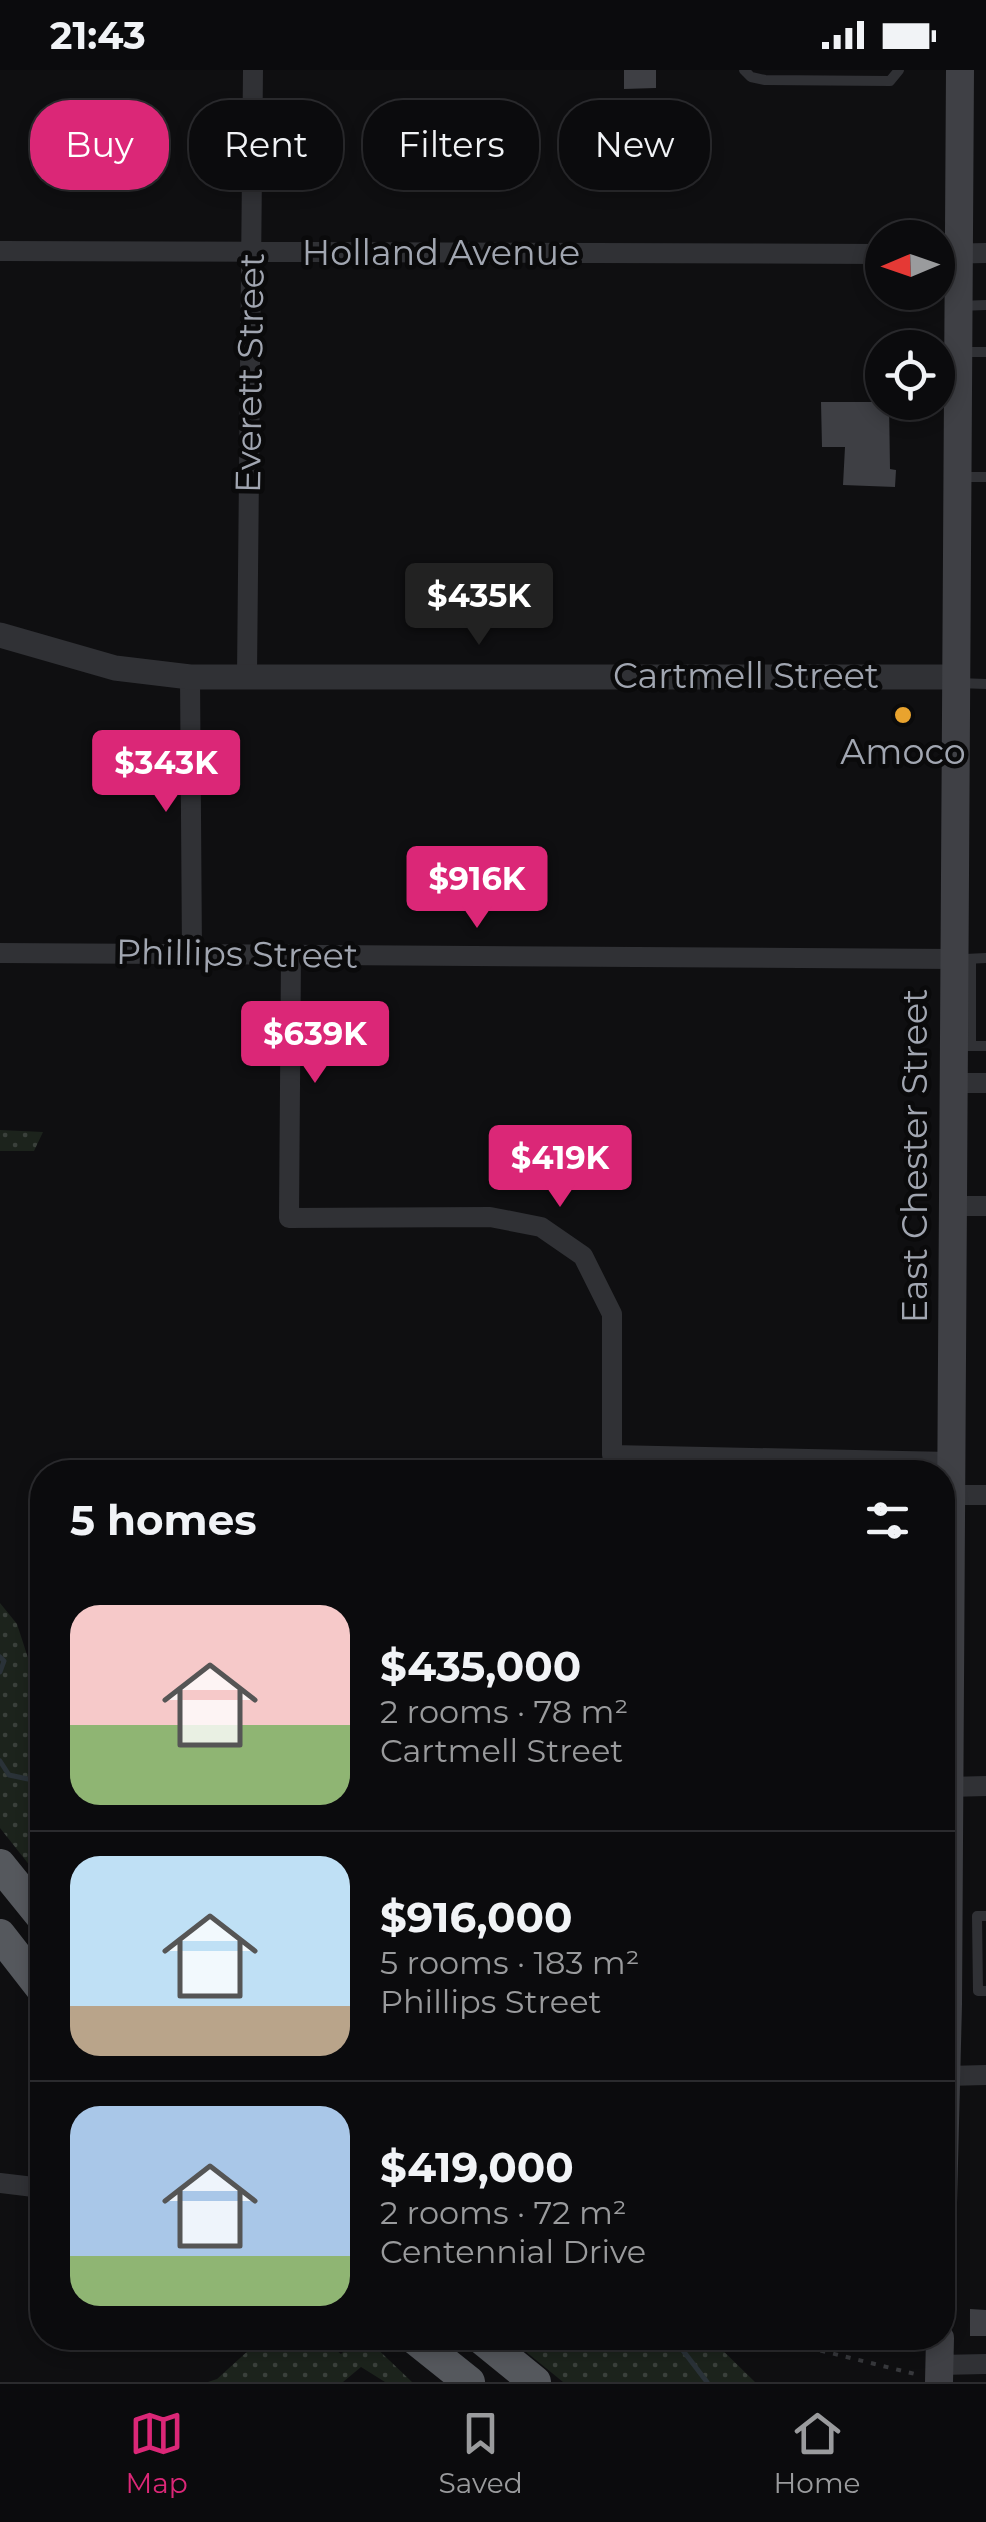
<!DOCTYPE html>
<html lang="en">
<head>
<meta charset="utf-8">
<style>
	body { margin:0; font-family:Montserrat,sans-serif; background:#141416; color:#f1f3f6; height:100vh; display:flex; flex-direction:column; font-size:38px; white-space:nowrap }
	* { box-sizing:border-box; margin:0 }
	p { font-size:32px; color:#9a9b9d }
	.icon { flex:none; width:55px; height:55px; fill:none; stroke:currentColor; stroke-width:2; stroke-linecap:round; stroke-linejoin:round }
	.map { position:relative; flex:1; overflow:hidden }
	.drawer { position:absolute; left:30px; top:1390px; width:925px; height:890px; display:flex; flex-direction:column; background:#0b0b0d; border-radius:40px; box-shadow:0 5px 15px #0003,0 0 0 2px #2b2b2e }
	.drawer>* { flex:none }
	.banner { position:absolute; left:30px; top:30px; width:928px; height:90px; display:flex; gap:20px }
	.needle { width:65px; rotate:268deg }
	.tools { position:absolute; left:865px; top:150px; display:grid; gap:20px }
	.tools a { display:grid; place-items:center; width:90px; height:90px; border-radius:50%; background:#0b0b0d; box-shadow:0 5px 15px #0003,0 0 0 2px #2b2b2e; font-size:50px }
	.price { position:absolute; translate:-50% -85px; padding:0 22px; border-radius:10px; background:#db2777; color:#fff; font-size:32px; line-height:65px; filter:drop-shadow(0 2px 5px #0008) }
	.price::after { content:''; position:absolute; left:50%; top:60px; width:30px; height:22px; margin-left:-15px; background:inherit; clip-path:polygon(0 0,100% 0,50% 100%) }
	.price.active { background:#222; color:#fff }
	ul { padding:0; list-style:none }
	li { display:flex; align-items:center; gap:30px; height:250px; padding:0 40px }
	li+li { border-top:2px solid #2b2b2e }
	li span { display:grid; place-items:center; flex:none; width:280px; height:200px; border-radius:30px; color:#555 }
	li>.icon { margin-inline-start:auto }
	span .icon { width:120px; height:120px; fill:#fffc; stroke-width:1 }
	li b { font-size:42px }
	h2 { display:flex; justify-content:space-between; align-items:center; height:120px; padding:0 40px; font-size:42px }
	.chip { padding:0 35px; border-radius:40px; background:#0b0b0d; box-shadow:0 5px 15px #0003,0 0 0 2px #2b2b2e; font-size:35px; line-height:90px }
	.chip.active { background:#db2777; color:#fff }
	.status { display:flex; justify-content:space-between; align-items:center; height:70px; padding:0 50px; background:#0b0b0d; direction:ltr }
	.status svg { height:28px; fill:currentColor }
	.tab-bar { display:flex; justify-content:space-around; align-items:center; height:140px; border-top:2px solid #2b2b2e; background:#0b0b0d; font-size:28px; color:#9a9b9d }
	.tab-bar a { display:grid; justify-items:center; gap:5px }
	.tab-bar .active { color:#db2777 }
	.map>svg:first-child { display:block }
</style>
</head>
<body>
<div class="status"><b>21:43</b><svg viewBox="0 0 49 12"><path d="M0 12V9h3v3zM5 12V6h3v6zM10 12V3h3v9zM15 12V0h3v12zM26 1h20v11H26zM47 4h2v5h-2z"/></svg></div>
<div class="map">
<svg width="986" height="2312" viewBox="0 0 986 2312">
	<defs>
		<pattern id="grass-dots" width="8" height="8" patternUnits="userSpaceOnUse" patternTransform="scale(2.5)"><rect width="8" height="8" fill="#1c231c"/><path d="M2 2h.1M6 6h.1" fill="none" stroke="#3a403b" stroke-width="1.8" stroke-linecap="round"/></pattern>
	</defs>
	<rect width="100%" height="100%" fill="#0f0f11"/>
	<!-- grass -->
	<path fill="url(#grass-dots)" d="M0,1060L43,1062L34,1081H0Z
		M0,1533L17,1554L32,1600L42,1603V1811L0,1758Z
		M262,2268H319L341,2284L358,2268H366L412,2312H385L361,2297L343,2312H208L217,2309Z
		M509,2268H710L755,2312H563Z"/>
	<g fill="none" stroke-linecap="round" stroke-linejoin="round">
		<!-- stream -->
		<path stroke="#2a3238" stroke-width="5" d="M0,1587L4,1591L0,1602
			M0,1691L9,1705L42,1712
			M669,2268L678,2274L707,2312"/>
	</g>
	<!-- building -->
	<path fill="#3e3f44" d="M624,0H656V18L624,19Z
		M821,332H889L890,399L896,400L895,417L843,415L845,377H822Z
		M970,2239L986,2240V2266H970Z"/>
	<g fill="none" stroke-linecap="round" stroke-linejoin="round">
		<!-- path -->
		<path stroke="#37383c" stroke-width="4" stroke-dasharray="5 8" stroke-linecap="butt" d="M329,2268L343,2278L351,2268
			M341,2268H342
			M770,2268L919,2305"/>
		<!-- service -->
		<path stroke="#303135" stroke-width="10" d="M744,0L751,7L765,10L890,11L899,0
			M959,236L986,235
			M959,282H986
			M960,407H986
			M958,613L986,614
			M965,889L986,888
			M971,889V976
			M965,976H986
			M986,1846H977L978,1921H986"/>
		<!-- minor -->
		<path stroke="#303135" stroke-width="20" d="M0,181L882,184
			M938,184L986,183
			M247,605L253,0
			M190,607L192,883
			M0,883L954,889
			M291,885L289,1148L490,1147L541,1157L583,1186L612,1244V1385L950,1392
			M954,1013H986
			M953,1136H986
			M949,1425H986
			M949,1717L986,1716
			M947,2006L986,2005
			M0,2113L42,2118
			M939,2295L986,2294"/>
		<!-- tertiary -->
		<path stroke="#303135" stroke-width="25" d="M0,565L115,598L190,607H956"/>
		<!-- secondary -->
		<path stroke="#3f4045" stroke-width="28" d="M942,2173L948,1934L960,0
			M939,2312L940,2268"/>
		<!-- trunk -->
		<path stroke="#55585d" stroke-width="32" d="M0,1795L42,1847
			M0,1865L42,1919
			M414,2268L469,2312
			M481,2268L535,2312"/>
	</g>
	<!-- markers -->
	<circle fill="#e9a32e" stroke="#0a0a0b" stroke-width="4" cx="903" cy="645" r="10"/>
	<g text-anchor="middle" stroke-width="9" stroke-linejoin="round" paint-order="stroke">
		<!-- street labels -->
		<g font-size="35" fill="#a1a6b1" stroke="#0a0a0b">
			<text x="441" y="195">Holland Avenue</text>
			<text transform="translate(250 303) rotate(-89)" y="12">Everett Street</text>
			<text x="746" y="618">Cartmell Street</text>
			<text transform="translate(237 884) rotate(1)" y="12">Phillips Street</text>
			<text transform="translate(915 1086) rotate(-90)" y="12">East Chester Street</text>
		</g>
		<!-- poi labels -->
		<g font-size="35" fill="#a1a6b1" stroke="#0a0a0b">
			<text x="903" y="694">Amoco</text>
		</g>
	</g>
</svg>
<div class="tools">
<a><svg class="needle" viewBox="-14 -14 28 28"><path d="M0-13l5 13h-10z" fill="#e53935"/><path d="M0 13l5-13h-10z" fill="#9a9b9d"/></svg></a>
<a><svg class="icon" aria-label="locate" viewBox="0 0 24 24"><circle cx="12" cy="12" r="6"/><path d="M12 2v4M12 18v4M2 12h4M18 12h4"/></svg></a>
</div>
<b class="price active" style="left:479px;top:578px">$435K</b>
<b class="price" style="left:166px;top:745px">$343K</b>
<b class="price" style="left:477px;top:861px">$916K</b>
<b class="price" style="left:315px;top:1016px">$639K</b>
<b class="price" style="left:560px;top:1140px">$419K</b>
<div class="banner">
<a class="chip active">Buy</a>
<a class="chip">Rent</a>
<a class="chip">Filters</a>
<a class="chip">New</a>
</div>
<section class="drawer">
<h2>5 homes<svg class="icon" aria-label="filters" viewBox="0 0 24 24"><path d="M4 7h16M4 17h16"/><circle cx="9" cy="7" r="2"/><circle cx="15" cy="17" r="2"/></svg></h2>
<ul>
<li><span style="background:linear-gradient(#f6c9c9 60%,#8fb573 0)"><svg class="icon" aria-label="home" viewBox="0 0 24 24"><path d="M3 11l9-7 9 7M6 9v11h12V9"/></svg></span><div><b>$435,000</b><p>2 rooms · 78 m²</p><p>Cartmell Street</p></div></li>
<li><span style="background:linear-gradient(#bfe0f5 75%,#b9a48a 0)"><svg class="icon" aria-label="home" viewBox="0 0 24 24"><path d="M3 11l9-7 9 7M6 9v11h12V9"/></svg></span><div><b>$916,000</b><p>5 rooms · 183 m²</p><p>Phillips Street</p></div></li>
<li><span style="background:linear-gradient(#a9c7e8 75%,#8fb573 0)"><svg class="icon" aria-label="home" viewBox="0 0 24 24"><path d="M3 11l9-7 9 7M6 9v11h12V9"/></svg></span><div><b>$419,000</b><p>2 rooms · 72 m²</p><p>Centennial Drive</p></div></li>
</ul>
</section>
</div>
<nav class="tab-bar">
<a class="active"><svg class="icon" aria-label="map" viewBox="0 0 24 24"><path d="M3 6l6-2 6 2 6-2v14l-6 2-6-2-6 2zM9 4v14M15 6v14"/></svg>Map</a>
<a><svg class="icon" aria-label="saved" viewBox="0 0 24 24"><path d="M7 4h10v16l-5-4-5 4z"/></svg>Saved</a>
<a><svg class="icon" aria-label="home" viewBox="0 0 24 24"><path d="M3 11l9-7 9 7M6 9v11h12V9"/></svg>Home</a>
</nav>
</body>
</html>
